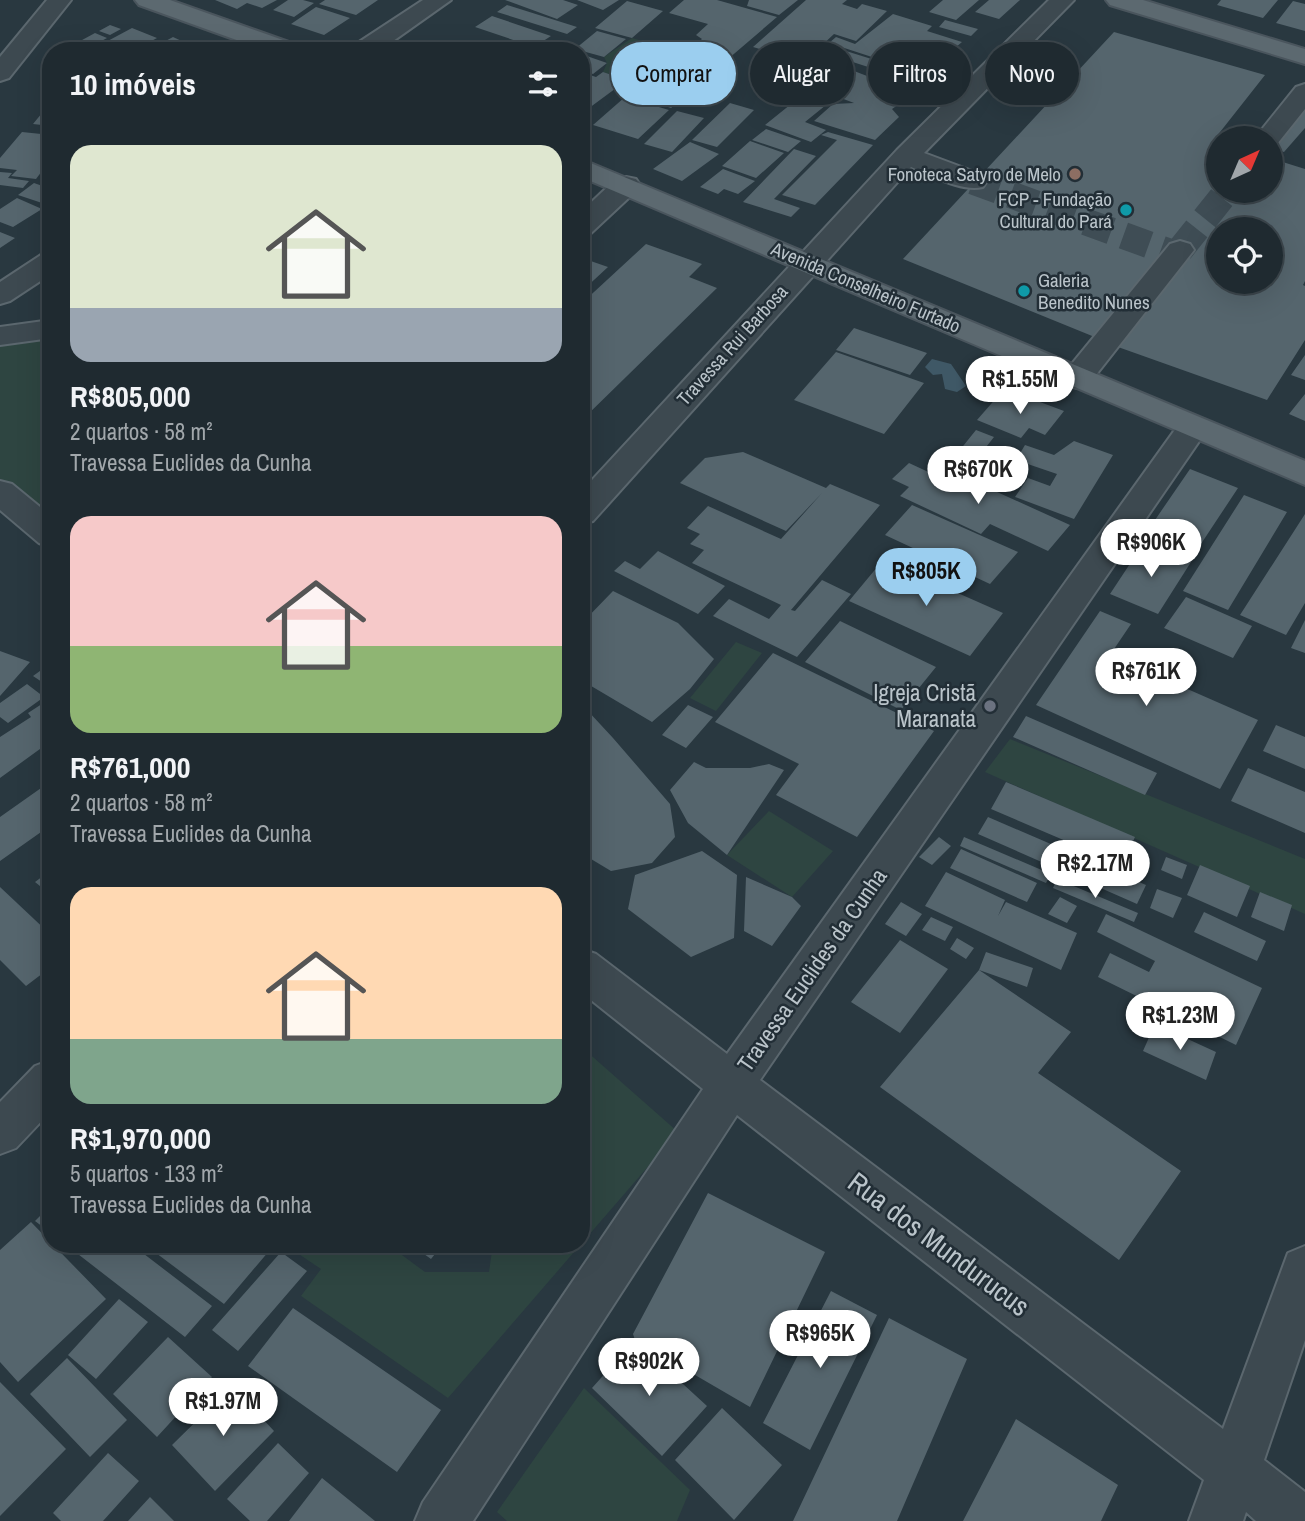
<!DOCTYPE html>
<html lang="pt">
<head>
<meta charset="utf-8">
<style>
	body { margin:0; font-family:"Archivo Narrow",sans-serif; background:#273238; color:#f1f3f6; height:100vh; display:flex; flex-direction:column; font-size:26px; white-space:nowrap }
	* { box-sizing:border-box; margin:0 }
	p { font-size:23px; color:#a1a7ab }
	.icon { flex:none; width:38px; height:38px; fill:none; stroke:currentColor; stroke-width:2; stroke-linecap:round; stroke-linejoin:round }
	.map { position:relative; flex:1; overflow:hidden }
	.details { position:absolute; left:42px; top:42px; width:548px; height:1211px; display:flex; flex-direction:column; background:#1f2a30; border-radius:28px; box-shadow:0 7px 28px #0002,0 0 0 2px #3c464c }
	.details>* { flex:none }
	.hud { position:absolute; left:611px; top:42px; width:588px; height:63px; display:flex; gap:14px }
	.needle { width:46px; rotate:44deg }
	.fabs { position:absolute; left:1206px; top:126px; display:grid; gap:14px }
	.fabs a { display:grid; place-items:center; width:77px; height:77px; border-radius:50%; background:#1f2a30; box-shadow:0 7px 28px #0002,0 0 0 2px #3c464c; font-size:35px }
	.price { position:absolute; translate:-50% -60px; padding:0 16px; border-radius:24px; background:#fff; color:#222; font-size:23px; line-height:46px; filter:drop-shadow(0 2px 4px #0008) }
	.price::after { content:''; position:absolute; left:50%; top:42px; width:21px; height:16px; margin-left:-10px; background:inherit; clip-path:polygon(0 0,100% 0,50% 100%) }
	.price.on { background:#9bceef; color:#111 }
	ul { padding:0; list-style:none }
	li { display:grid; align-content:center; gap:14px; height:371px; padding:0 28px }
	li span { display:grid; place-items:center; height:217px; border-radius:21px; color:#555 }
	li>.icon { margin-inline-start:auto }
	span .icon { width:126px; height:126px; fill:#fffc; stroke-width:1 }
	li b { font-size:30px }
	h2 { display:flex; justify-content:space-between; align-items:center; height:84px; padding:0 28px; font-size:30px }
	.chip { padding:0 24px; border-radius:32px; background:#1f2a30; box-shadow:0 7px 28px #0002,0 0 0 2px #3c464c; font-size:24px; line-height:63px }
	.chip.on { background:#9bceef; color:#111 }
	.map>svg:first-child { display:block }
</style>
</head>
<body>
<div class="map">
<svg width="1305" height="1521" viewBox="0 0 1305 1521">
	<rect width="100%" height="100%" fill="#293840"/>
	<!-- green -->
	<path fill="#2e4541" d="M632,38L674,50L627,80L603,72L607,63L604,57Z
		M51,329V535L0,492V336Z
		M736,642L762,653L716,711L690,698Z
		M1010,739L1305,859V914L985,772Z
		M769,811L833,851L792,897L727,855Z
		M585,1050L678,1132L581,1244V1054Z
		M284,1244H387L425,1272H489L493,1244H581L448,1398L301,1296L321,1269Z
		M584,1388L690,1490L677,1521H507L497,1512Z"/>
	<!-- water -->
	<path fill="#3f5866" d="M932,359L951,364L966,386L957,392L945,389L942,374L933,375L925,367Z"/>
	<!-- building -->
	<path fill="#55656d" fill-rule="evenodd" d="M215,0H277L262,8L247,3L237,9Z
		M288,0H303L314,3L294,17L273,10Z
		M325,0H378L356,15L319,4Z
		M505,0H563L578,5L557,19Z
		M577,0H619L603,10Z
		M684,0H717L777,17L728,59L691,48L702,39L696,35L708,24L669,13Z
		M749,0H798L779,15L747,6Z
		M806,0H847L842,4L857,9L862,4L887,11L856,41L834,34L804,62L753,47Z
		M943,0H979L956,20L929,12Z
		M989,0H1020L999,19L975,12Z
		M1221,0H1278L1263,18L1217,5Z
		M627,1L663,11L632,38L595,28Z
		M1293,1L1305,4V31L1276,23Z
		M507,5L577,27L567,34L497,12Z
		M316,7L350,18L324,35L291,24Z
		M893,14L932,26L927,31L962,42L924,74L829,43L836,37L855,44Z
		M492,16L551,36L534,47L475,27Z
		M945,20L978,29L971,36L939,27Z
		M110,25L121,29L110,35L99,31Z
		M132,28L157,38L133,51H89Z
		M597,31L626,39L604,57L575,49Z
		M1114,32L1265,75L1213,141L1218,142V191H1270V158L1305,169V281L1303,285L1305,286V340L1267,400L1118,347L1190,252L1102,340L903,259ZM1218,229H1270V282H1218Z
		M95,33L107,38L83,51L71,46Z
		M173,37L199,49L147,51Z
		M548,43L569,50V51H538Z
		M830,46L913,72L905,79L822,52Z
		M581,54L607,63L593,74L581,70Z
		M841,66L914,94L892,109L899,117L875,140L814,121L833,104L854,103L812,87Z
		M603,72L627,80L581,114V87L585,85L581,83V79L587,74L596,77Z
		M651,83L687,95L671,108L635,96Z
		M801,96L826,105L805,122L826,130L811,142L765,125Z
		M625,97L669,110L638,139L593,125Z
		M51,102V126L33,124Z
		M730,103L754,110L717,147L692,140Z
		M1305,106V128L1284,152L1270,148V144Z
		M677,111L704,118L672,152L644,144Z
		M766,129L801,141L788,152L752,140Z
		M22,132L51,135V159L36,179L11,176L17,170L0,168V158Z
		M828,132L873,145L815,205L782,195L837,140L821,135Z
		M750,141L784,153L756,178L722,166Z
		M690,142L719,154L682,181L653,169Z
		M794,149L816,156L774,199L800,208L791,217L743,202Z
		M723,169L755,181L738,194L724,189L718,194L700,187Z
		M0,172L12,173L8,178L29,181L23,188L0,185Z
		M34,183L51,189V206L18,195Z
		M17,198L42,209L13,227L0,222V209Z
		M0,232L15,238L0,248Z
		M646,244L702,264L689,277L717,288L581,421V304Z
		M582,258L608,267L581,292V259Z
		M854,328L927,353L910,375L836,350Z
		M836,352L924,383L884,434L794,400Z
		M1305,355V380L1291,375Z
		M1305,394V421L1289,414Z
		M998,396L1016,403L1032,399L1064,411L1045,435L1029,428L1021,438L977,420Z
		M976,430L994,437L975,461L1020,479L1011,492L947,466Z
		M1074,441L1113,455L1074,519L1015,497L1028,478L1050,486L1057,474L1016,460L1025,445L1054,455Z
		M743,452L826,488L830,484L880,505L791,610L795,611L822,580L851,594L797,657L713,616L729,599L769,619L781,605L692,563L704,550L690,544L700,534L687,528L708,506L781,539L822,493L786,531L680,483L705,458Z
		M909,463L937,476L944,468L1070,525L1048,551L990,524L981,534L900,496L909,487L892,479Z
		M1190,469L1238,488L1193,556L1144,536Z
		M1244,495L1287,512L1228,610L1183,591Z
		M912,505L1018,552L990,584L885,535Z
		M1305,514V603L1286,635L1240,615Z
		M1143,544L1191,562L1158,614L1110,594Z
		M658,551L725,586L698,614L614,571L625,561L640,569Z
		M883,560L1003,613L970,656L849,601Z
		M613,591L678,623L714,659L690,689L652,722L581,680V624Z
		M1186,597L1252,626L1233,658L1164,628Z
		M1100,611L1131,624L1110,655L1258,720L1220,789L1036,705Z
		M1305,620V653L1291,648Z
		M840,621L936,667L901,710L805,662Z
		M0,651L30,662L0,696Z
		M773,653L934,731L857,837L776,795L799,764L715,722Z
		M51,663V688L33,676Z
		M27,684L44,697L8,723L0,717V703Z
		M51,698V741L0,778V737L31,717L28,713Z
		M688,705L713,717L686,748L662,735Z
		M581,708L588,711L613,738L670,804L675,837L652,863L611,871L581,853Z
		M1026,716L1157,773L1145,795L1013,737Z
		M1276,725L1305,737V769L1263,751Z
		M694,762L706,768H750L769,764L784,770L727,855L688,823L670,790Z
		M1248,768L1305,792V833L1231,801Z
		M51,781V825L0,861V817Z
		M1006,782L1135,837L1122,865L991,809Z
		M988,817L1146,885L1137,904L978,834Z
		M939,837L951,846L932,865L919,857Z
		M964,837L1051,874L1046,883L960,846Z
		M961,849L1037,883L1027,902L950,868Z
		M702,851L737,875L734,938L691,957L628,909L635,875Z
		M1166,857L1187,865L1182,879L1161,870Z
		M1200,865L1250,886L1237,917L1187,895Z
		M51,870V895L35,882Z
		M946,872L1005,900L998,916L1006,902L1077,933L1061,970L925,906Z
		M746,877L792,897L801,906L772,946L744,931Z
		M1057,879L1138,913L1134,922L1053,888Z
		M0,887L51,935V967L26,986L0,960Z
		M1157,889L1182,898L1173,918L1150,908Z
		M1260,892L1292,905L1284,931L1251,917Z
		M1060,897L1077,906L1067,923L1048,914Z
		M901,902L922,914L906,936L885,924Z
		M1204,912L1266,941L1257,961L1194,932Z
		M1106,914L1262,988L1236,1045L1098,977L1110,953L1149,972L1155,961L1097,932Z
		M931,917L953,927L945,941L922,930Z
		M957,938L974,948L966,959L950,949Z
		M900,940L948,969L900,1033L851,1002Z
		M986,952L1033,968L1027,987L979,970L1071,1032L1038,1073L1181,1171L1119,1260L880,1087L979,970Z
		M1155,1024L1216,1052L1206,1080L1143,1051Z
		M708,1193L825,1252L750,1407L635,1340L633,1334Z
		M51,1205V1233L35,1221Z
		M31,1222L106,1299L18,1382L0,1362V1250Z
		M65,1244H131L212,1306L185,1337Z
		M144,1244H275L224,1304Z
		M410,1244H443L431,1259Z
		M281,1252L307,1271L238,1351L212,1330Z
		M831,1291L877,1315L810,1450L763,1423Z
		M119,1299L148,1322L96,1379L68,1355Z
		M293,1308L441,1410L397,1472L248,1366Z
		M889,1318L967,1359L897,1521H793Z
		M168,1337L212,1377L157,1437L113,1394Z
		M635,1340L707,1406L662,1456L592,1388Z
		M67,1358L127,1420L90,1457L30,1394Z
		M0,1382L66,1449L0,1516Z
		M232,1386L274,1431L215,1491L172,1445Z
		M722,1408L782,1465L734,1520L675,1460Z
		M1016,1419L1118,1485L1101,1521H963Z
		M278,1443L309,1473L267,1521H250L227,1499Z
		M108,1453L139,1481L103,1521H61L53,1513Z
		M322,1478L375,1521H289Z
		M150,1497L174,1521H128Z"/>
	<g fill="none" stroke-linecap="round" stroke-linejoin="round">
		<!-- minor-tunnel -->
		<path stroke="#3f4d55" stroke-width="27" stroke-dasharray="27 13" stroke-linecap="butt" d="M973,181L1169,252
			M1180,250L1227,191"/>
		<defs>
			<path id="minor" d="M47,0H71L9,78L0,81V57Z
				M423,0H451L379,51H350L353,46Z
				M1049,0H1074L924,153L983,175L987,181L983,187C960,192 932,175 911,167L593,521L581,524V492L897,150Z
				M1305,84V109L1277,144L1270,145V138H1255L1296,87Z
				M626,177L636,179L640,185L636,191L591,233L581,235V212L616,179Z
				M1180,241L1190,244L1194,250L1088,385L1077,388L1066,385L1061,378L1066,371L1170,244Z
				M51,252V274L10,301L0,304V282L41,255Z
				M51,320V338L0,345V327Z
				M1193,417L1204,420L1209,427L1204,434L760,1080L1223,1429L1288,1253L1305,1246V1340L1264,1460L1305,1492V1521H1256L1246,1512L1243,1521H1189L1204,1480L737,1115L473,1521H415L423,1502L703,1089L581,992V949L596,954L727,1054L1182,420Z
				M0,481L12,484L51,516V547L39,543L0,510Z
				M51,1060V1111L16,1148L0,1154V1102L35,1066Z"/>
			<path id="major" d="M135,0H170L300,46L303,51H267L139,5Z
				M1106,0H1143L1305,49V64L1110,5Z
				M581,159L1305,461V485L581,177Z"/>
		</defs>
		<!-- minor casing -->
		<use href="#minor" stroke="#5b676e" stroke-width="4"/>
		<!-- major casing -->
		<use href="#major" stroke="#4a555d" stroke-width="4"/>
		<!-- minor -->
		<use href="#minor" fill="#3d4950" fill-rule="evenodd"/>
		<!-- major -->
		<use href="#major" fill="#5c6970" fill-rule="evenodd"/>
	</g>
	<!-- markers -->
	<circle fill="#8d6e63" stroke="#222e36" stroke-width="2.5" cx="1075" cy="174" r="7"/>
	<g fill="#0f9aa8" stroke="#222e36" stroke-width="2.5">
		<circle cx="1126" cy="210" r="7"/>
		<circle cx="1024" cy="291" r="7"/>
	</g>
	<circle fill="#6b7280" stroke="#222e36" stroke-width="2.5" cx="990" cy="706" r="7"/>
	<g text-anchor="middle" stroke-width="5" stroke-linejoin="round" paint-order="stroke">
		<!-- far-poi labels -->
		<g font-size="19" fill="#bac4ca" stroke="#222e36" text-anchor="end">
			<text x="1061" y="181">Fonoteca Satyro de Melo</text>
			<text x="1112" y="206">FCP - Fundação<tspan x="1112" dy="22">Cultural do Pará</tspan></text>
			<text x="1038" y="287" text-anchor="start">Galeria<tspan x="1038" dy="22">Benedito Nunes</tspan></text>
		</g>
		<!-- far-street labels -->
		<g font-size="19" fill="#bac4ca" stroke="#222e36">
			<text transform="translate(866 287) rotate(23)" y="7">Avenida Conselheiro Furtado</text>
			<text transform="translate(732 345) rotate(-48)" y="7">Travessa Rui Barbosa</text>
		</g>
		<!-- poi labels -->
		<g font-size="23" fill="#bac4ca" stroke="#222e36" text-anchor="end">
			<text x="976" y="701">Igreja Cristã<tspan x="976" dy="26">Maranata</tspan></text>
		</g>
		<!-- street labels -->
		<g font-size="23" fill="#bac4ca" stroke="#222e36">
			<text transform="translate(812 970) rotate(-55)" y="8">Travessa Euclides da Cunha</text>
		</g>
		<!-- near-street labels -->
		<g font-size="28" fill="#bac4ca" stroke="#222e36">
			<text transform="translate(939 1244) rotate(37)" y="10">Rua dos Mundurucus</text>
		</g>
	</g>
</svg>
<div class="fabs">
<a><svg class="needle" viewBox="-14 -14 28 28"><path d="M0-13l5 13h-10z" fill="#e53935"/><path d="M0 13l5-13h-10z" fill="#a1a7ab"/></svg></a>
<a><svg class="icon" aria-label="locate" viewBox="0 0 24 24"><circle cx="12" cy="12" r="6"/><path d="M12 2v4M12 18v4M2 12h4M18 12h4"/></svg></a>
</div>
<b class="price" style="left:1020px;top:416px">R$1.55M</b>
<b class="price" style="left:978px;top:506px">R$670K</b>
<b class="price" style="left:1151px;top:579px">R$906K</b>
<b class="price on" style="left:926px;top:608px">R$805K</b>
<b class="price" style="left:1146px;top:708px">R$761K</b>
<b class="price" style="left:1095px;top:900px">R$2.17M</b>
<b class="price" style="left:1180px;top:1052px">R$1.23M</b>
<b class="price" style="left:820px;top:1370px">R$965K</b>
<b class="price" style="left:649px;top:1398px">R$902K</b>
<b class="price" style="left:223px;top:1438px">R$1.97M</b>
<div class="hud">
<a class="chip on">Comprar</a>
<a class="chip">Alugar</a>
<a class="chip">Filtros</a>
<a class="chip">Novo</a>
</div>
<section class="details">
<h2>10 imóveis<svg class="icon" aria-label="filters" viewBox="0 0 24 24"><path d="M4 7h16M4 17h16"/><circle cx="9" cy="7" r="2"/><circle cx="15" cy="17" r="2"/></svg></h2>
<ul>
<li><span style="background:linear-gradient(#dfe7d0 75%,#9aa5b1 0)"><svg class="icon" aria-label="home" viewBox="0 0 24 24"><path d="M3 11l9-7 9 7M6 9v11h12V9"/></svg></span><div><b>R$805,000</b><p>2 quartos · 58 m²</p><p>Travessa Euclides da Cunha</p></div></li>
<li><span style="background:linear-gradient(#f6c9c9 60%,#8fb573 0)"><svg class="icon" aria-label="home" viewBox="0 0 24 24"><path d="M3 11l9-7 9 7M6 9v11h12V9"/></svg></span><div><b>R$761,000</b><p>2 quartos · 58 m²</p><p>Travessa Euclides da Cunha</p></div></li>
<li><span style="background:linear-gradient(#ffd9b3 70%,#7fa58c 0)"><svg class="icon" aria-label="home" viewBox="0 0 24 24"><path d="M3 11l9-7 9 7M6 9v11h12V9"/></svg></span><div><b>R$1,970,000</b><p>5 quartos · 133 m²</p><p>Travessa Euclides da Cunha</p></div></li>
</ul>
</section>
</div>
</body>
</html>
